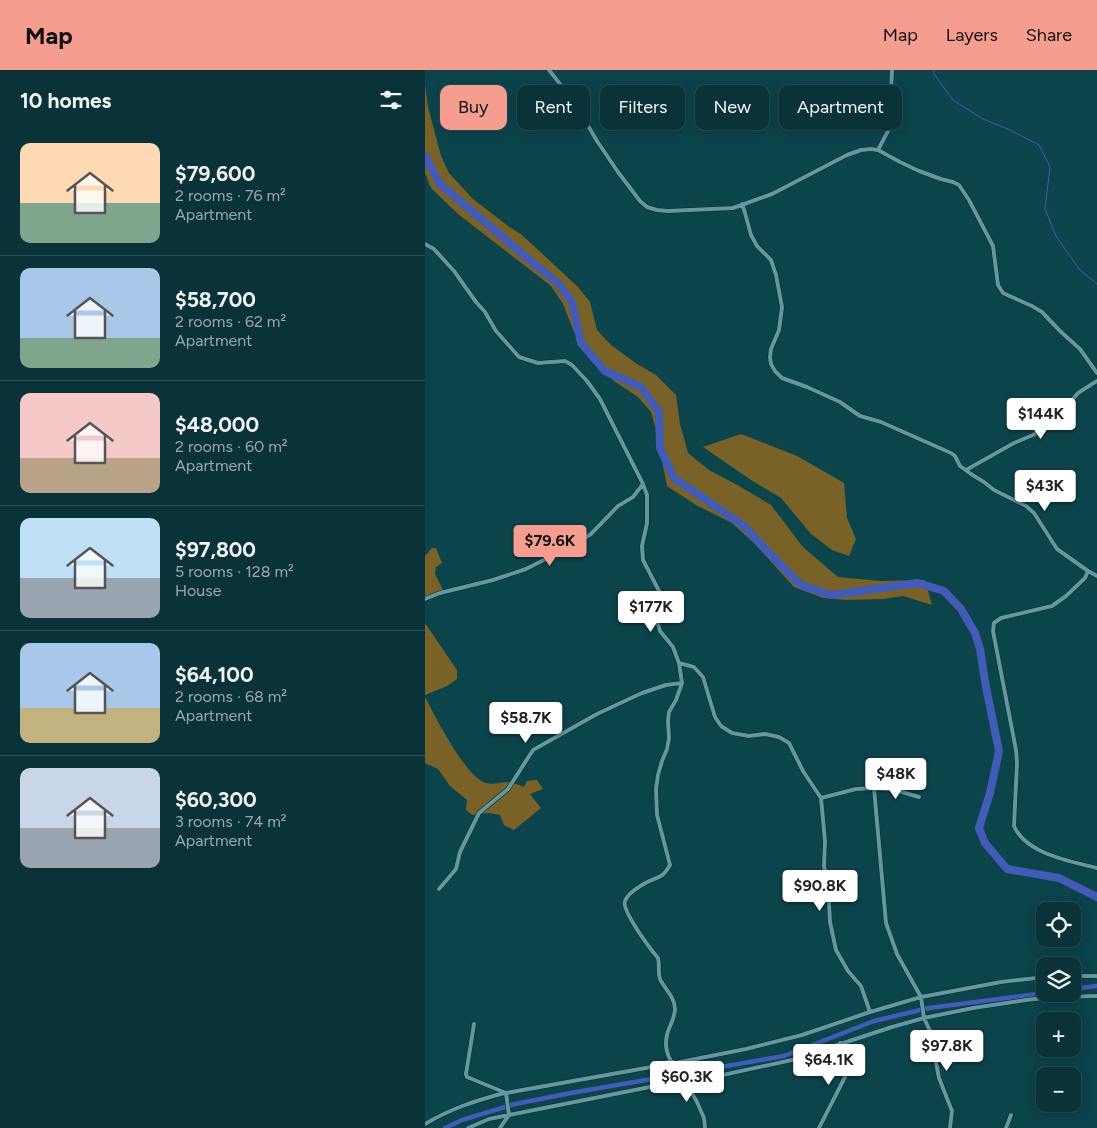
<!DOCTYPE html>
<html lang="en">
<head>
<meta charset="utf-8">
<style>
	body { margin:0; font-family:Figtree,sans-serif; background:#173f43; color:#f1f3f6; height:100vh; display:flex; flex-direction:column; font-size:19px; white-space:nowrap }
	* { box-sizing:border-box; margin:0 }
	p { font-size:16px; color:#99aaae }
	.icon { flex:none; width:28px; height:28px; fill:none; stroke:currentColor; stroke-width:2; stroke-linecap:round; stroke-linejoin:round }
	.map { position:relative; flex:1; overflow:hidden }
	.details { display:flex; flex-direction:column; background:#093338; width:425px }
	.details>* { flex:none }
	.top-card { position:absolute; left:15px; top:15px; width:475px; height:45px; display:flex; gap:10px }
	.buttons { position:absolute; left:611px; top:832px; display:grid; gap:10px }
	.buttons a { display:grid; place-items:center; width:45px; height:45px; border-radius:10px; background:#093338; box-shadow:0 2px 12px #0003,0 0 0 1px #294e53; font-size:25px }
	.price { position:absolute; translate:-50% -42px; padding:0 11px; border-radius:5px; background:#fff; color:#222; font-size:16px; line-height:32px; filter:drop-shadow(0 1px 2px #0008) }
	.price::after { content:''; position:absolute; left:50%; top:30px; width:15px; height:11px; margin-left:-8px; background:inherit; clip-path:polygon(0 0,100% 0,50% 100%) }
	.price.current { background:#f59d8f; color:#111 }
	ul { padding:0; list-style:none }
	li { display:flex; align-items:center; gap:15px; height:125px; padding:0 20px }
	li+li { border-top:1px solid #294e53 }
	li span { display:grid; place-items:center; flex:none; width:140px; height:100px; border-radius:10px; color:#555 }
	li>.icon { margin-inline-start:auto }
	span .icon { width:60px; height:60px; fill:#fffc; stroke-width:1 }
	li b { font-size:21px }
	h2 { display:flex; justify-content:space-between; align-items:center; height:60px; padding:0 20px; font-size:21px }
	.pill { padding:0 18px; border-radius:10px; background:#093338; box-shadow:0 2px 12px #0003,0 0 0 1px #294e53; font-size:18px; line-height:45px }
	.pill.current { background:#f59d8f; color:#111 }
	header { display:flex; align-items:center; gap:30px; box-sizing:border-box; height:70px; padding:0 25px; background:#f59d8f; color:#111 }
	header strong { font-size:24px }
	nav { display:flex; gap:28px; margin-inline-start:auto; font-size:18px }
	main { display:flex; flex:1; min-height:0 }
	.map>svg:first-child { display:block }
</style>
</head>
<body>
<header>
<strong>Map</strong>
<nav><a>Map</a><a>Layers</a><a>Share</a></nav>
</header>
<main>
<section class="details">
<h2>10 homes<svg class="icon" aria-label="filters" viewBox="0 0 24 24"><path d="M4 7h16M4 17h16"/><circle cx="9" cy="7" r="2"/><circle cx="15" cy="17" r="2"/></svg></h2>
<ul>
<li><span style="background:linear-gradient(#ffd9b3 60%,#7fa58c 0)"><svg class="icon" aria-label="home" viewBox="0 0 24 24"><path d="M3 11l9-7 9 7M6 9v11h12V9"/></svg></span><div><b>$79,600</b><p>2 rooms · 76 m²</p><p>Apartment</p></div></li>
<li><span style="background:linear-gradient(#a9c7e8 70%,#7fa58c 0)"><svg class="icon" aria-label="home" viewBox="0 0 24 24"><path d="M3 11l9-7 9 7M6 9v11h12V9"/></svg></span><div><b>$58,700</b><p>2 rooms · 62 m²</p><p>Apartment</p></div></li>
<li><span style="background:linear-gradient(#f6c9c9 65%,#b9a48a 0)"><svg class="icon" aria-label="home" viewBox="0 0 24 24"><path d="M3 11l9-7 9 7M6 9v11h12V9"/></svg></span><div><b>$48,000</b><p>2 rooms · 60 m²</p><p>Apartment</p></div></li>
<li><span style="background:linear-gradient(#bfe0f5 60%,#9aa5b1 0)"><svg class="icon" aria-label="home" viewBox="0 0 24 24"><path d="M3 11l9-7 9 7M6 9v11h12V9"/></svg></span><div><b>$97,800</b><p>5 rooms · 128 m²</p><p>House</p></div></li>
<li><span style="background:linear-gradient(#a9c7e8 65%,#c2b280 0)"><svg class="icon" aria-label="home" viewBox="0 0 24 24"><path d="M3 11l9-7 9 7M6 9v11h12V9"/></svg></span><div><b>$64,100</b><p>2 rooms · 68 m²</p><p>Apartment</p></div></li>
<li><span style="background:linear-gradient(#c9d6e8 60%,#9aa5b1 0)"><svg class="icon" aria-label="home" viewBox="0 0 24 24"><path d="M3 11l9-7 9 7M6 9v11h12V9"/></svg></span><div><b>$60,300</b><p>3 rooms · 74 m²</p><p>Apartment</p></div></li>
</ul>
</section>
<div class="map">
<svg width="672" height="1058" viewBox="0 0 672 1058">
	<rect width="100%" height="100%" fill="#0c444b"/>
	<!-- green -->
	<path fill="#786227" d="M0,14L3,37L16,86L24,103L48,129L83,156L97,165L153,217L165,232L172,260L186,275L212,294L231,305L251,325L255,354L263,383L284,400L314,416L346,435L378,477L413,507L455,511L500,510L507,535L478,526L458,529L421,530L398,528L369,517L330,474L307,453L271,435L242,416L231,360L226,342L213,327L189,311L168,293L151,267L138,234L126,216L33,144L6,118L0,103Z
		M316,364L372,386L419,413L422,448L431,469L424,486L407,480L386,464L356,428L326,410L278,377Z
		M7,478H11L17,493L11,497L10,504L18,520L0,528V486Z
		M0,553L32,600V609L22,616L0,625Z
		M0,627C10,646 41,708 61,713C69,715 77,712 84,712C89,713 94,715 99,717L102,711L112,710L118,719L105,724L116,738L89,760L79,755L75,745L64,743L47,745L41,740L42,730L25,716L13,699L0,693Z"/>
	<g fill="none" stroke-linecap="round" stroke-linejoin="round">
		<!-- stream -->
		<path stroke="#425bb7" stroke-width="1" d="M509,0V4L528,30L558,49L585,60L614,75L625,97L620,139L631,166L654,199L672,214"/>
		<!-- canal -->
		<path stroke="#425bb7" stroke-width="4.5" d="M648,919L672,916
			M20,1058L37,1050L90,1034L146,1023L359,986L449,951L504,938L620,923"/>
		<!-- river -->
		<path stroke="#425bb7" stroke-width="8" d="M0,86L15,114L107,192L134,214L147,232L156,273L180,301L216,317L234,342L235,378L249,408L319,456L348,487L376,515L406,525L493,513L519,521L536,539L550,563L555,579L561,617L574,681L565,723L554,758L560,773L582,799L634,808L672,827"/>
		<defs>
			<path id="minor" d="M124,0L135,14L150,28L159,49L172,71L193,102L215,131L222,137L232,140L243,141L308,138L347,124L422,85L436,80L446,79L453,80L475,92L494,101L516,109L528,112L534,115L544,130L568,176L573,215L578,223L607,236L617,242L635,261L655,279L672,303
				M453,80L463,61L459,50L455,37L466,22L467,0
				M317,134L320,143L326,165L332,176L346,190L351,205L357,237L354,260L346,279L345,287L346,294L350,301L357,308L382,317L415,332L435,346L456,352L526,383L530,386L535,396L546,404L559,412L569,420L601,436L609,443L632,479L663,501L660,508L641,526L627,536L576,548L569,553L568,561L591,680L592,693L589,756C601,784 645,791 672,798
				M0,174L9,179L29,201L51,232L60,242L71,261L94,287L113,293L140,291L147,295L162,311L175,329L218,414L222,425V453L217,476L218,490L234,521L233,554L235,561L248,577L254,593L257,613L251,630L244,642L243,651L244,668L242,679L237,691L233,705L231,719L232,745L245,795C236,811 231,806 217,815C212,818 202,825 200,831C196,840 226,880 233,888C235,895 232,905 236,911C241,920 250,928 250,939C250,944 248,949 246,954C240,966 239,979 246,991
				M541,400L589,373L608,365L630,350L653,323L672,311
				M663,501L672,506
				M0,529L15,523L68,510L101,499L152,473L166,464L193,436L208,427L218,414
				M254,593L269,597L278,607L290,647L296,656L307,663L324,666L340,664L354,667L364,673L378,701L396,728L431,719L449,718L461,853L472,884L496,927L499,948L505,961L514,1008L527,1041L525,1058
				M449,718L470,720L494,727
				M396,728L400,771L399,796L403,814L405,852L411,880L423,901L436,916L445,942
				M14,819L31,799L35,782L54,743L83,719L108,680L172,644L217,623L241,615L257,613
				M648,906H672
				M49,954L41,1004L42,1007L81,1023
				M250,993L255,1011L264,1018L272,1032L279,1048L280,1058
				M0,1054C27,1038 50,1031 79,1023
				M43,1058L64,1049L84,1045L255,1011L284,1008L367,990L467,957L499,948L548,938L601,930L628,927L672,926
				M75,1058L84,1045L81,1023L232,996L246,991L250,993L321,979L377,965L445,942L496,927L576,912L620,907
				M394,1058L420,1007L418,986L415,973
				M581,1058L586,1045"/>
		</defs>
		<!-- minor casing -->
		<use href="#minor" stroke="#00282e" stroke-width="5"/>
		<!-- minor -->
		<use href="#minor" stroke="#6497a0" stroke-width="4"/>
	</g>
</svg>
<div class="buttons">
<a><svg class="icon" aria-label="locate" viewBox="0 0 24 24"><circle cx="12" cy="12" r="6"/><path d="M12 2v4M12 18v4M2 12h4M18 12h4"/></svg></a>
<a><svg class="icon" aria-label="layers" viewBox="0 0 24 24"><path d="M12 4l9 5-9 5-9-5zM3 14l9 5 9-5"/></svg></a>
<a>+</a>
<a>−</a>
</div>
<b class="price" style="left:616px;top:370px">$144K</b>
<b class="price" style="left:620px;top:442px">$43K</b>
<b class="price current" style="left:125px;top:497px">$79.6K</b>
<b class="price" style="left:226px;top:563px">$177K</b>
<b class="price" style="left:101px;top:674px">$58.7K</b>
<b class="price" style="left:471px;top:730px">$48K</b>
<b class="price" style="left:395px;top:842px">$90.8K</b>
<b class="price" style="left:522px;top:1002px">$97.8K</b>
<b class="price" style="left:404px;top:1016px">$64.1K</b>
<b class="price" style="left:262px;top:1033px">$60.3K</b>
<div class="top-card">
<a class="pill current">Buy</a>
<a class="pill">Rent</a>
<a class="pill">Filters</a>
<a class="pill">New</a>
<a class="pill">Apartment</a>
</div>
</div>
</main>
</body>
</html>
